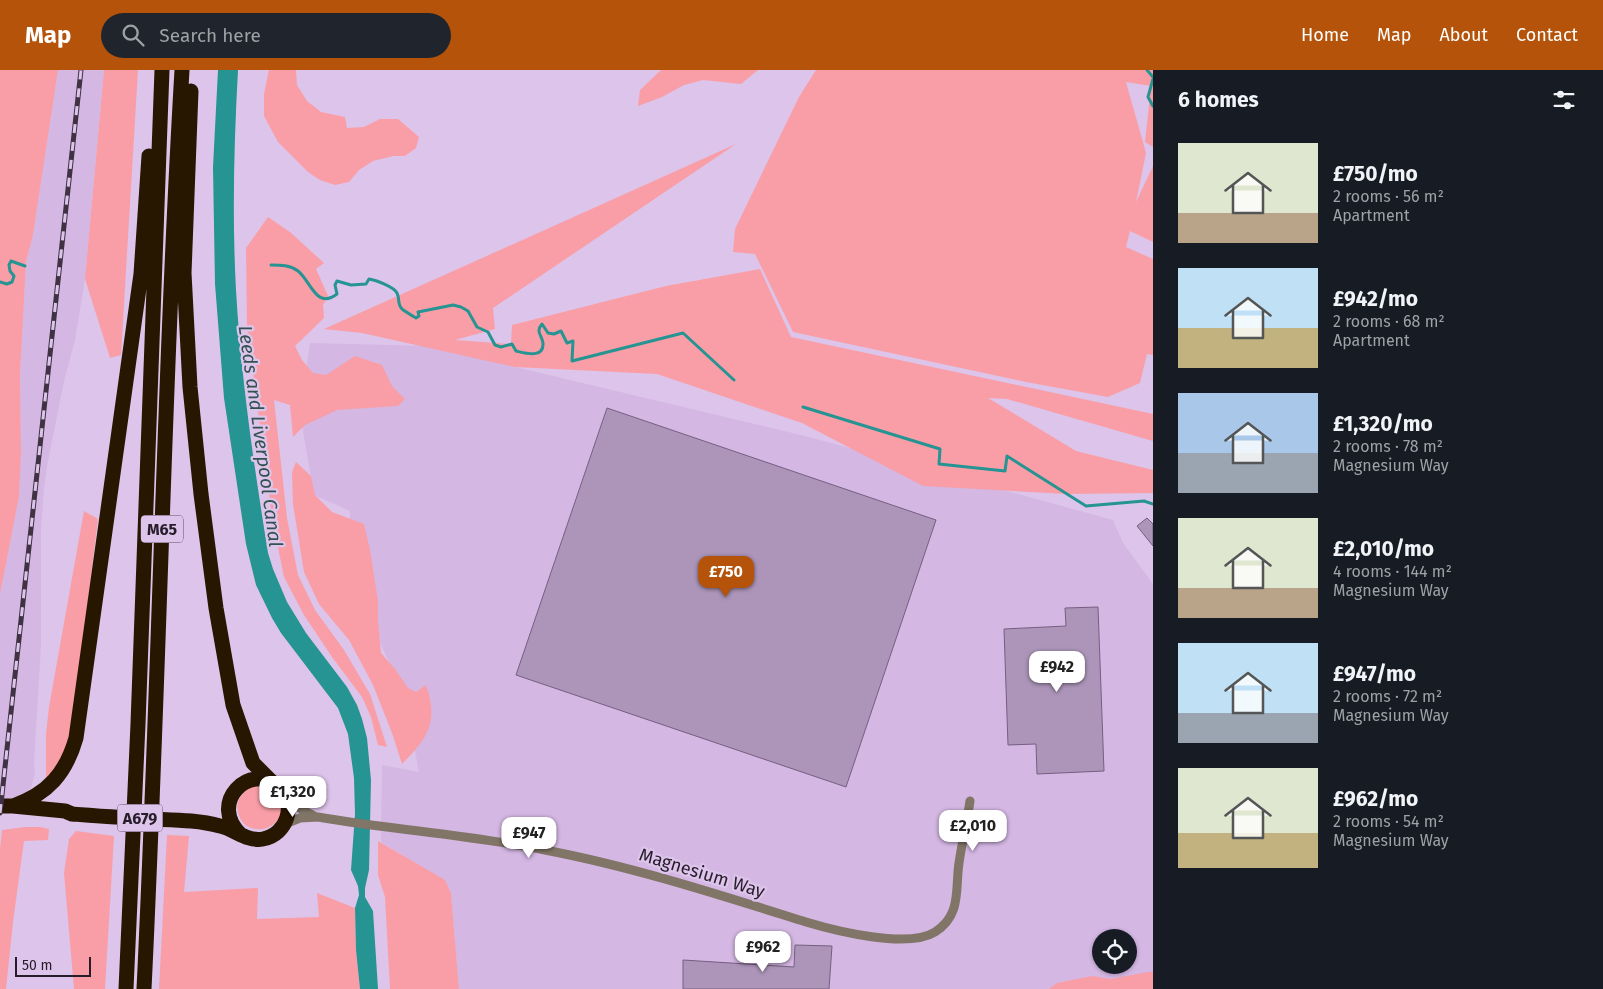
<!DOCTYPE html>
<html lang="en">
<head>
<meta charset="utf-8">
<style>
	body { margin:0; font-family:"Fira Sans",sans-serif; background:#20242c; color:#f1f3f6; height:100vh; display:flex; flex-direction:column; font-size:19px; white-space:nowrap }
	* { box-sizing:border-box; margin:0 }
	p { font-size:16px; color:#9ea1a6 }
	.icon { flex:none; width:28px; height:28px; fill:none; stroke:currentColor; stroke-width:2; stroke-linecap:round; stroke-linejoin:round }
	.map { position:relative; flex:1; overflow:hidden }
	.panel { display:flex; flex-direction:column; background:#171b24; width:450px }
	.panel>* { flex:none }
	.buttons { position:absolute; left:1092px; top:859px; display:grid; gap:10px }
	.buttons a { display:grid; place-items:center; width:45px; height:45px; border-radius:50%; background:#171b24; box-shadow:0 1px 4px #0004; font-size:25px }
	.scale { position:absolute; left:15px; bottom:12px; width:76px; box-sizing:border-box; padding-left:5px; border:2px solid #261c2a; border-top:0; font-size:14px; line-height:18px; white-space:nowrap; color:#261c2a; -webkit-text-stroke:4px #ddc4ea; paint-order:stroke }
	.price { position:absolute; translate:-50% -42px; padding:0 11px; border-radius:10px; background:#fff; color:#222; font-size:16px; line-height:32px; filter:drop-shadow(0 1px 2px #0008) }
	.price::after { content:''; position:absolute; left:50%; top:30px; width:15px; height:11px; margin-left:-8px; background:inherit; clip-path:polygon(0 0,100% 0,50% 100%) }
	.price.active { background:#b45309; color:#fff }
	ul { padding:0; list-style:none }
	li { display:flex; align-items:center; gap:15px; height:125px; padding:0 25px }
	li span { display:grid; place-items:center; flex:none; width:140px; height:100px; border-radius:0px; color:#555 }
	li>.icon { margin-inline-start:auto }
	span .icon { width:60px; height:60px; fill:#fffc; stroke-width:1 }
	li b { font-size:21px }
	h2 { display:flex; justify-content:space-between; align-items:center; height:60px; padding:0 25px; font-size:21px }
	header { display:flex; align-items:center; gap:30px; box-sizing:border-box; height:70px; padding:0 25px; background:#b45309; color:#fff }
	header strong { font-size:24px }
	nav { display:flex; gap:28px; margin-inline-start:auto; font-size:18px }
	.search { width:350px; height:45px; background:#20242c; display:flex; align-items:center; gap:12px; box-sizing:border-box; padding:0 18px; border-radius:28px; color:#9ea1a6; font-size:19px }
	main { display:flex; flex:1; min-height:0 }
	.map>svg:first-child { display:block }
</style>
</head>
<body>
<header>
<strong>Map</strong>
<div class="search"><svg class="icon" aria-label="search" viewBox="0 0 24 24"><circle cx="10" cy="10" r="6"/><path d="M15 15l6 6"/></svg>Search here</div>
<nav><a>Home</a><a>Map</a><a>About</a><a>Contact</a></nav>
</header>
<main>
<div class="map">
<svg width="1153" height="919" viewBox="0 0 1153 919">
	<rect width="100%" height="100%" fill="#ddc4ea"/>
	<!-- built -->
	<path fill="#d4b7e3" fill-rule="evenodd" d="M58,0H104L85,209L75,270L64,311L47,396L44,418L41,459V575L34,692L35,703L31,718L23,724L6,730L0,731V524L19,427L21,383L20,305L26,192L33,165Z
		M310,273L427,276L813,368L1113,450L1123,473L1153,514V919H459L451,823L445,811L381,772L382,695L419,702L404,623L350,510V441L314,425L300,343ZM1101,868H1129V895H1101Z"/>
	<!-- green -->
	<path fill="#f99ea6" d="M0,0H58L33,165L26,192L20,305L21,383L19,427L0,524Z
		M104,0H138L121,285L110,288L85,209Z
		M269,0H296L297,15L307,31L321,42L345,47L347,58L364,57L380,49H398L419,67L416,78L405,86H393L373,91L359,100L349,112L335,115L320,110L308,102L278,72L264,46V24Z
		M661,0H758L741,14L703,10L684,15L662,27L638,36L640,20Z
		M816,0H1153V77L1145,72L1151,16L1126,12L1146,83L1136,132L1153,96V172L1130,161L1126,177L1153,189V285L1147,284L1140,313L1108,327L1026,312L793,262L755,184L733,182L735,159L799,27Z
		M736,74L493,238L495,259L455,270L511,274L512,255L666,216L760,199L791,267L1153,344V371L1007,329L988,328L1076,381L1153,400V423L1067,424L923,416L802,353L657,304L515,297L362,263L324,259Z
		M268,147L290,162L324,193L316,199L328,226L323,235L324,248L295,276L302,290L313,303L326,305L355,286L382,295L392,316L405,329L398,336L337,340L305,355L293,367L290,335L274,330L287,448L298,505L315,540L344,580L370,624L387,677L378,675L371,647L362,627L332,587L304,545L284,507L272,448L247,256L246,178Z
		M296,392L311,406L315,425L332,442L364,454L370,480L378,531V550L381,583L395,599L408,618L416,622L426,615C439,652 428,668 402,694L392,663L373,615L349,570L319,534L304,502L293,434L292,402Z
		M84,441L98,449L75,634L68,676L59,693L46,709V664L49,637Z
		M251,716L272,718C275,722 280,727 281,731C288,761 244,771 238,742C235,730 242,724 251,716Z
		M25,757H40L49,759L48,770L24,771L13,852L6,919H0V779L2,760Z
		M76,761L114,766L105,919H74L64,803L69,769Z
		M167,765L189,766L184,822L258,818L257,849L319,847L317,823L355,838L356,880L360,919H159Z
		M378,771L445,810L451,823L459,919H390L385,827L378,805Z
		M1148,902H1153V919H1049L1057,913L1092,906L1111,909Z"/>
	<!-- water -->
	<path fill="#259493" d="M218,0H238C234,73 232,146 236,220C241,308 254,396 268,483L273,499L287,532L306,563L347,617L357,635L362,649L367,668L371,710L369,800L365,818V827L373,841L378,919H360L356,880L355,838L359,825L358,816L351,800L355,744L354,708L348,664L338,638L281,563L272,548L256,515L246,474L224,328L215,214L213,97Z"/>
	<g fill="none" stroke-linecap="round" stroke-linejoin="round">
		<!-- stream -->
		<path stroke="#259493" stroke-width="3" d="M1147,0L1153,7
			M1153,9L1148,27L1153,36
			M271,195C281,195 290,195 298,201C311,211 316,240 337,224L335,215L337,211L351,215L366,214L369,209C376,210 394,217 397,223C400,229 397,234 402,239C406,242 411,245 416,248L419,246L418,242L453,235L461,237L468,241L477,257L488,262L495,275L501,277L512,274L516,281C525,283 544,289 543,273C542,265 535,262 542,254L548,263L554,264L561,261L567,273L573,271L572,291L683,263L734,310
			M0,212L7,214L12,212L14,206L10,201L9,195L11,191L25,196
			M803,337L940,379L939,394L1005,401L1007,386L1086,436L1144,431L1153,434"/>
	</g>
	<!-- building -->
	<path fill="#ac95b9" stroke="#755f81" d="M607,338L936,450L846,717L516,605Z
		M1147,448L1153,454V476L1137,456Z
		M1098,537L1104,701L1037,704L1036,674L1008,675L1004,559L1066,556L1065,538Z
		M795,875L832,876L829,919H683V890L794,897Z"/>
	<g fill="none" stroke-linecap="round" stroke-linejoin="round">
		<!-- street -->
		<path stroke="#807566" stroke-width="9" d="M288,727L301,739L314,746
			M285,754L300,748L318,747C394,760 470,765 545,780C634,797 720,825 806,852C836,861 908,879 935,862C962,845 955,819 959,793C962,772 967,752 970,731"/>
		<!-- highway -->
		<path stroke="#271600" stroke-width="15" d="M191,21L184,203L190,317L201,424L216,538L233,635L253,693L272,712
			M0,736H13L65,741L72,744C99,746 125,748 152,749C175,750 198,750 220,756C234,759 247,772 263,769C287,765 297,734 279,717C250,691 207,733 241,765
			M13,736C48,724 66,703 76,668L141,204L149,86
			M126,919L138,654L162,0
			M144,919C159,613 164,306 182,0"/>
		<defs>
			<path id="rail" d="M0,743L81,0"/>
		</defs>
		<!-- rail casing -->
		<use href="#rail" stroke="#3e3243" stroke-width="5"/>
		<!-- rail -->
		<use href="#rail" stroke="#ddc4ea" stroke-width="3" stroke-dasharray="9" stroke-linecap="butt"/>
	</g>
	<g text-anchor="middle" stroke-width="4.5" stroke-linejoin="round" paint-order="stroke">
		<!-- shield labels -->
		<g fill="#ddc4ea" stroke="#5d4e64" stroke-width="1">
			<rect x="141" y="445.5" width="42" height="27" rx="4"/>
			<rect x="117.5" y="734.5" width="45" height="27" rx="4"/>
		</g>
		<g font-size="16" font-weight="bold" fill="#261c2a">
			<text x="162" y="465">M65</text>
			<text x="140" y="754">A679</text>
		</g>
		<!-- street labels -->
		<g font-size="18" fill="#261c2a" stroke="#ddc4ea">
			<text transform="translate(702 803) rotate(17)" y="6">Magnesium Way</text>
		</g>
		<!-- water labels -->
		<g font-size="19" font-style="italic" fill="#325251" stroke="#ddc4ea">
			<text transform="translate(261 366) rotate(82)" y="7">Leeds and Liverpool Canal</text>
		</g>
	</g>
</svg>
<div class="buttons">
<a><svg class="icon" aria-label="locate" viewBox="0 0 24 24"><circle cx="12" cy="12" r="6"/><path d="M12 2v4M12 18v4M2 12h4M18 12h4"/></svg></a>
</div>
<div class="scale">50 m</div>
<b class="price active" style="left:726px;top:528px">£750</b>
<b class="price" style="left:1057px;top:623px">£942</b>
<b class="price" style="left:293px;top:748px">£1,320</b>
<b class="price" style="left:973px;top:782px">£2,010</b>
<b class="price" style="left:529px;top:789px">£947</b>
<b class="price" style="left:763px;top:903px">£962</b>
</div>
<section class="panel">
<h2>6 homes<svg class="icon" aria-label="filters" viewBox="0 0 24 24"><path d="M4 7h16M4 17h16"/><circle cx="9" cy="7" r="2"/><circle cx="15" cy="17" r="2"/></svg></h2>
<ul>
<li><span style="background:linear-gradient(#dfe7d0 70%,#b9a48a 0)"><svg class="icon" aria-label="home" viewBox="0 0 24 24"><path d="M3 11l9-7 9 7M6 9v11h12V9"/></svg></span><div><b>£750/mo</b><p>2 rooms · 56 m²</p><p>Apartment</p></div></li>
<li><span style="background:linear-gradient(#bfe0f5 60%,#c2b280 0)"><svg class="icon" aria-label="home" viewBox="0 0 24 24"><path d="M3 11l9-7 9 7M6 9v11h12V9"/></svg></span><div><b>£942/mo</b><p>2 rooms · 68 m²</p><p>Apartment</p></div></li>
<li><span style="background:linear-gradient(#a9c7e8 60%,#9aa5b1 0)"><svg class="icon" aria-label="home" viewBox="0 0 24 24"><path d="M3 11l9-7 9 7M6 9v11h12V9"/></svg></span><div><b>£1,320/mo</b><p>2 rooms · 78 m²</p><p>Magnesium Way</p></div></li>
<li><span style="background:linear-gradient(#dfe7d0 70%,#b9a48a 0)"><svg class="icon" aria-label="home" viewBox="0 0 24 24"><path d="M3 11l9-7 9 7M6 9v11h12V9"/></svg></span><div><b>£2,010/mo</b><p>4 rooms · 144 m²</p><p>Magnesium Way</p></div></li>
<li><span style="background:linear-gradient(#bfe0f5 70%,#9aa5b1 0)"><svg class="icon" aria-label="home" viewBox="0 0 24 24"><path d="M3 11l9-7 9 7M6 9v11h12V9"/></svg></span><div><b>£947/mo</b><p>2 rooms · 72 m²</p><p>Magnesium Way</p></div></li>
<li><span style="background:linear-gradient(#dfe7d0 65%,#c2b280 0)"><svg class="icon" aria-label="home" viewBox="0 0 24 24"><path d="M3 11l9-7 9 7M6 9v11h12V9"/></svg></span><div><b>£962/mo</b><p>2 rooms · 54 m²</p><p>Magnesium Way</p></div></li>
</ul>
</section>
</main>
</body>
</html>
